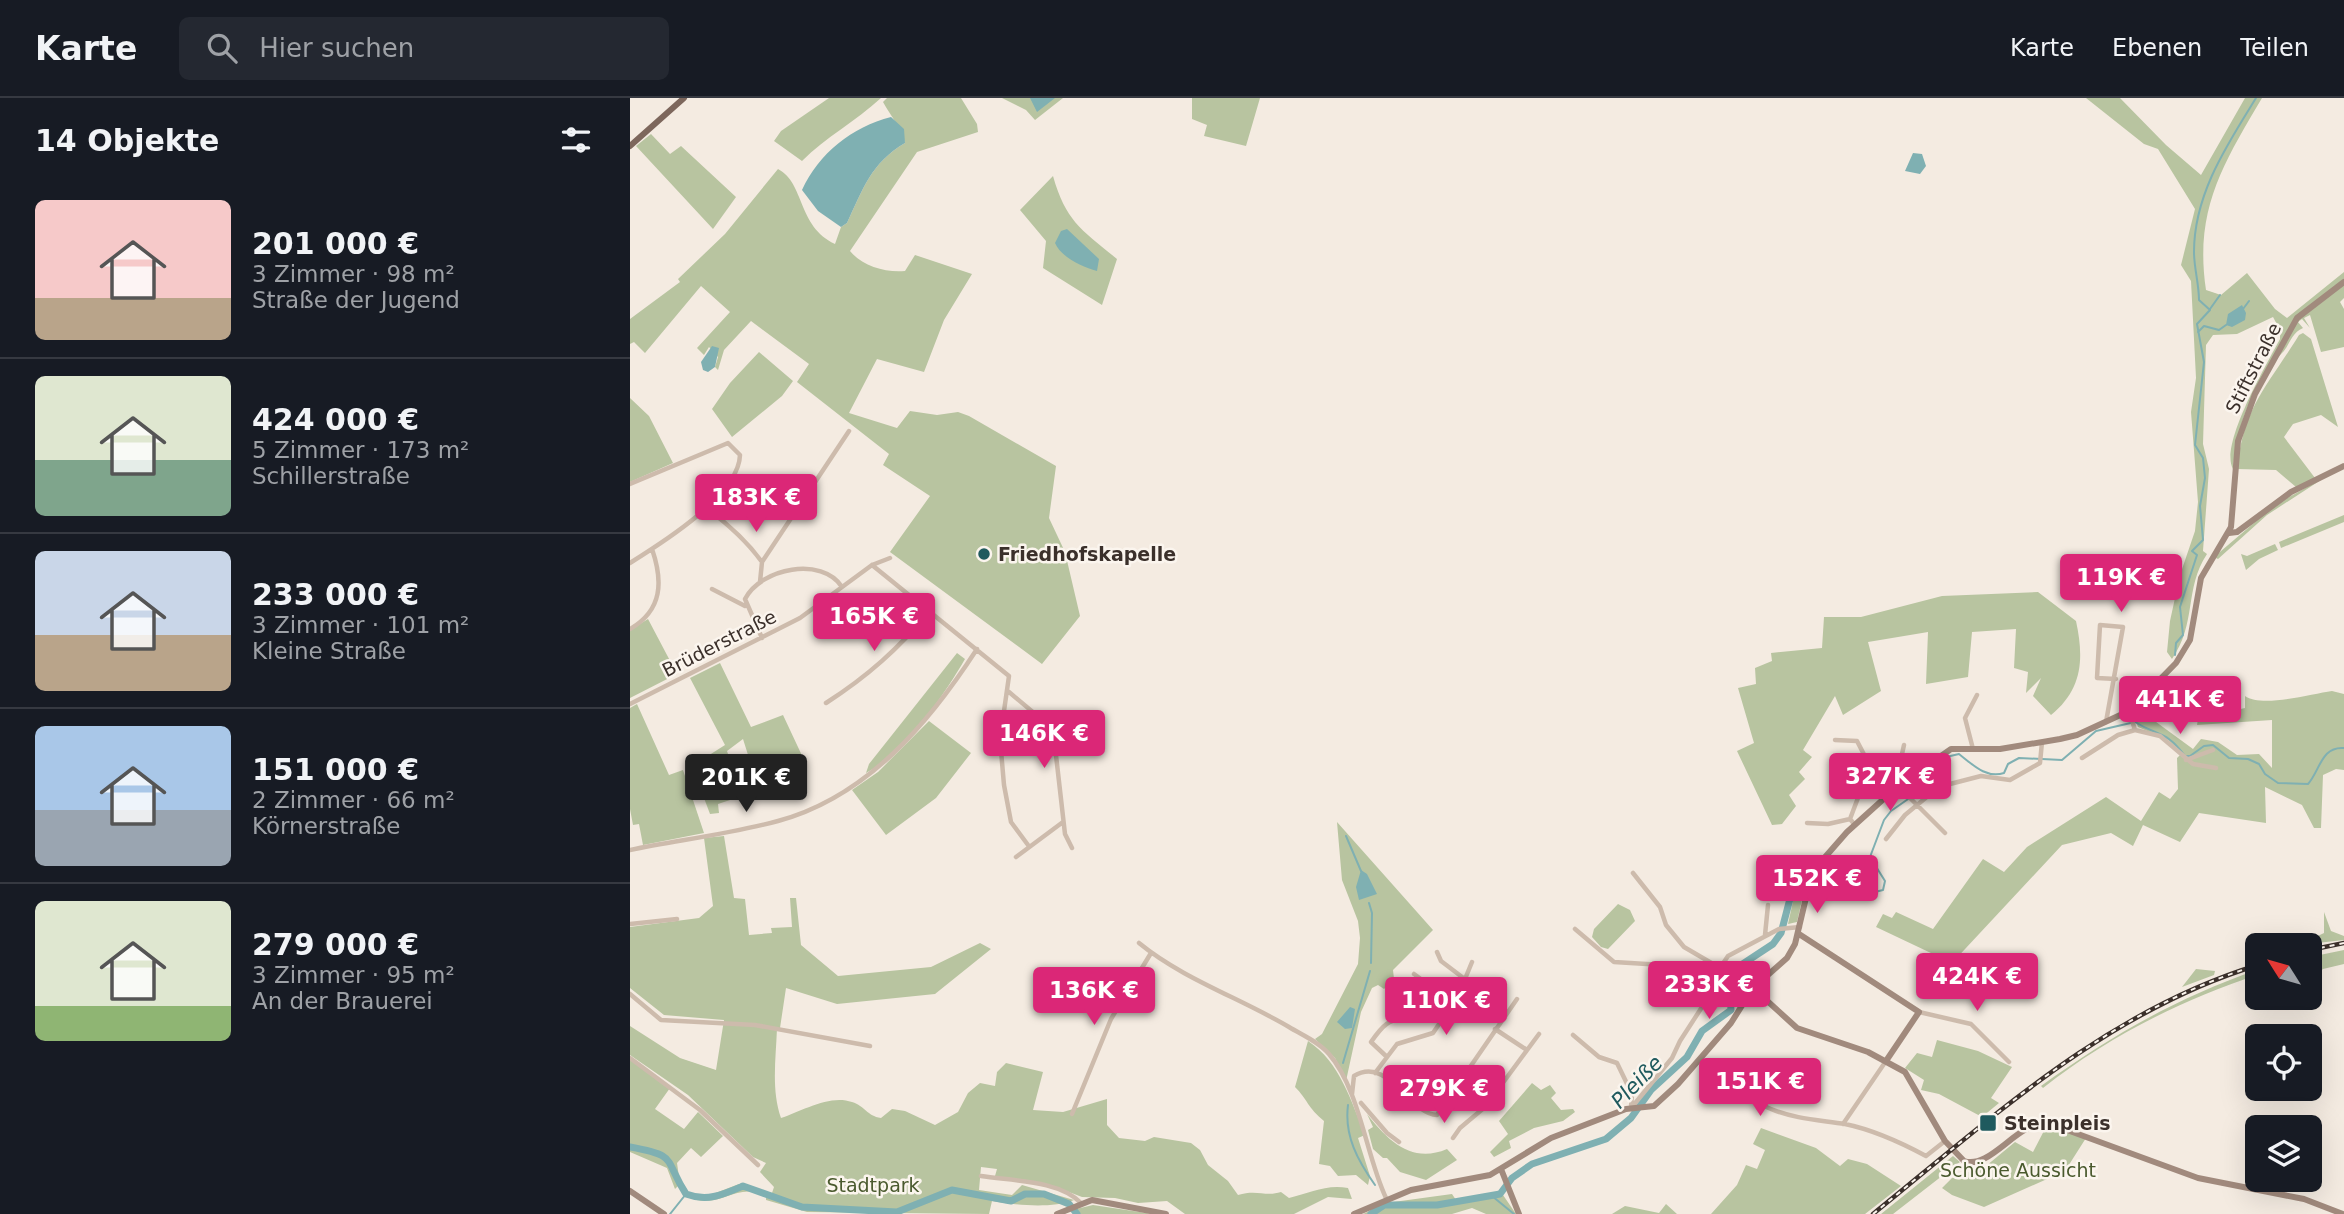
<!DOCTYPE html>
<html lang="de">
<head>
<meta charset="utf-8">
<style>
	body { margin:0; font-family:"DejaVu Sans",sans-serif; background:#242831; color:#f1f3f6; height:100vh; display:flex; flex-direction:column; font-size:26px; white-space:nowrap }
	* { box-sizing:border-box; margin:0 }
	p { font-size:23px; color:#9ea1a6 }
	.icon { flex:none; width:38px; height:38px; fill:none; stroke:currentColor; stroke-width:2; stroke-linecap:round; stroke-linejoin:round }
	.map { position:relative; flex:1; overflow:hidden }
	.sheet { display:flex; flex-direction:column; background:#171b24; width:630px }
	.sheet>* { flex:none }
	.needle { width:46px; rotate:307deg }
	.buttons { position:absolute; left:1615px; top:835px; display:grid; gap:14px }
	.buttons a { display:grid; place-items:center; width:77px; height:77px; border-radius:10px; background:#171b24; box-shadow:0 7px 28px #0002; font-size:35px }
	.price { position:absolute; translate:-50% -60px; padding:0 16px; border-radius:7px; background:#db2777; color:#fff; font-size:23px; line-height:46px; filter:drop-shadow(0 2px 4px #0008) }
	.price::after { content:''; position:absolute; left:50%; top:42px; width:21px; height:16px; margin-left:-10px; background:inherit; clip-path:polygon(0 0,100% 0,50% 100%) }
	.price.selected { background:#222; color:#fff }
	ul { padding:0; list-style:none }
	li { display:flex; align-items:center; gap:21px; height:175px; padding:0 35px }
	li+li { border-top:2px solid #363941 }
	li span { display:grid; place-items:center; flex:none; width:196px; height:140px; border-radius:10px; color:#555 }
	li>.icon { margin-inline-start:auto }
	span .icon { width:84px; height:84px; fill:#fffc; stroke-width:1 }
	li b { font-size:30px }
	h2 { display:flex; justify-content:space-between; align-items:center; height:84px; padding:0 35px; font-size:30px }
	header { display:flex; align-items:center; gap:42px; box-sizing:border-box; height:98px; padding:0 35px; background:#171b24; border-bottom:2px solid #363941 }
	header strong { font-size:33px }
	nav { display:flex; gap:38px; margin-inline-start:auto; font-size:24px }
	.search { width:490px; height:63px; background:#242831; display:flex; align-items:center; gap:18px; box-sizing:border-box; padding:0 24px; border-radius:10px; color:#9ea1a6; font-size:26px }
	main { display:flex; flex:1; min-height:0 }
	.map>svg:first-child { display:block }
</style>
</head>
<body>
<header>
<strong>Karte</strong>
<div class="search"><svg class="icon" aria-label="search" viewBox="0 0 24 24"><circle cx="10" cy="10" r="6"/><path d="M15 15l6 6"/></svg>Hier suchen</div>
<nav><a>Karte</a><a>Ebenen</a><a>Teilen</a></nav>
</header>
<main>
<section class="sheet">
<h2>14 Objekte<svg class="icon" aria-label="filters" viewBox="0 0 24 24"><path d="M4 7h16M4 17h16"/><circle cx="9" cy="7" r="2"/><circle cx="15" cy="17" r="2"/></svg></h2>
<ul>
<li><span style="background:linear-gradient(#f6c9c9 70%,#b9a48a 0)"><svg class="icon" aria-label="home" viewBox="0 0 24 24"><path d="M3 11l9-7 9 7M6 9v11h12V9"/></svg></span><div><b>201 000 €</b><p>3 Zimmer · 98 m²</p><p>Straße der Jugend</p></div></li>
<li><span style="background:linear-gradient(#dfe7d0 60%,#7fa58c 0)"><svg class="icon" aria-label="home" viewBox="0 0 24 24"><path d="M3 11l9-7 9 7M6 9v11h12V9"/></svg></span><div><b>424 000 €</b><p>5 Zimmer · 173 m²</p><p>Schillerstraße</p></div></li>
<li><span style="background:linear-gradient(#c9d6e8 60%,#b9a48a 0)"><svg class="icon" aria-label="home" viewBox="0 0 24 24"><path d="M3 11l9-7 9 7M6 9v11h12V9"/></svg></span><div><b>233 000 €</b><p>3 Zimmer · 101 m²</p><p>Kleine Straße</p></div></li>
<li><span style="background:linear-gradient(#a9c7e8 60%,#9aa5b1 0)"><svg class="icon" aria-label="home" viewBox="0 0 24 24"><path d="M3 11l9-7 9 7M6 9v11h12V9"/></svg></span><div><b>151 000 €</b><p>2 Zimmer · 66 m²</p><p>Körnerstraße</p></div></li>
<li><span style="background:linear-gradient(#dfe7d0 75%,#8fb573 0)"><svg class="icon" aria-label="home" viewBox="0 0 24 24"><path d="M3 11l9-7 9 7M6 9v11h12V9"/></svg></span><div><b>279 000 €</b><p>3 Zimmer · 95 m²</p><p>An der Brauerei</p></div></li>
</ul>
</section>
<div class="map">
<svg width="1714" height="1116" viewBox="0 0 1714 1116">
	<rect width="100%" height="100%" fill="#f4ebe1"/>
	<!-- green -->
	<path fill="#b8c4a0" d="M199,0H251C226,23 196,39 172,63L144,43L151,33Z
		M257,0H331L347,26L348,34L287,54L220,153C232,168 256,175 275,173L285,157L342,176L314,222L294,274L247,261L219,315L267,330L280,313L307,317L328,314L339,318L426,368L419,420L435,454L450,518L412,566L260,454L300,398L253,367L259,356L167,284L179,266L121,223L94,252L88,272L85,269L88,259L79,249L74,257L67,250L100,214L71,188L15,255L4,244L0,246V221L50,184L48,181L95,136L148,71C175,85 167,128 205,146L211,129L217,125C233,91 241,65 275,45C270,28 262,20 253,4Z
		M372,0H433L405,22L396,12Z
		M562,0H630L616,48L574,38L577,27L562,21Z
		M1456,0H1490L1536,47L1571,77L1615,0H1632C1593,66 1564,112 1576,192L1591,197L1617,175L1645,211L1657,220L1714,174V200L1710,204L1714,211V249L1691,254L1680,217L1674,220L1680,230L1672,221L1668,224L1673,230C1661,235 1660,247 1652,255C1622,287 1607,327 1603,371C1589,347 1637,266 1650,241V232L1643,219L1607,236L1583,237L1576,247L1573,346L1579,371L1573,453L1577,456C1554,491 1567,525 1542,561L1537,554L1540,523L1550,477L1565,433L1568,404L1561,314L1566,280L1561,183L1551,167L1565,111L1528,51L1514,46Z
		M21,36L40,56L51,48L106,99L83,131L6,48Z
		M423,78C436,124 452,132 487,161L472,207L413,170L416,143L390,112Z
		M1673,235L1681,241L1708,329L1691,317L1663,326L1654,339L1685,380L1666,389L1646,372L1607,371C1614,307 1638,288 1669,237Z
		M129,254L163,283L152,298L102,339L82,311L100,285Z
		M0,300L19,318L43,365L0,384Z
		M1697,378L1637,417L1588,461L1584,459L1645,407Z
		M1714,417V424L1651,450L1649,444Z
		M1645,446L1648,452L1629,461L1616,472L1611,456L1617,458Z
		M1408,494L1446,523C1454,560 1453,591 1421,617L1403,598L1411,580L1396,595L1398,574L1384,570L1386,531L1342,534L1338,579L1296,586L1298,534L1238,544L1251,593L1213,617L1205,598L1173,652L1182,659L1169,674L1175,681L1159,697L1166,708L1152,726L1142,727L1107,653L1124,645L1108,590L1126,586L1125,570L1142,563L1141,555L1192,550L1194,519H1231L1312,498Z
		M18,521L47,576L0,600V532Z
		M327,555L335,561C313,599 275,654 236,675L239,666Z
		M90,565L121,629L153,617L175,664L125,679L113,641L97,653L112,698L88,706L89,715L80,716L62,668L95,647L60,580Z
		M1702,593L1714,596V672L1706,671L1693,677L1691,730H1684L1672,707L1635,689L1636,725L1569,715L1550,744L1513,727L1503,748L1481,735L1432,747L1322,865L1246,829L1253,816L1262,820L1266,814L1303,831L1353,761L1374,774L1397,749L1476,699L1511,723L1529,694L1540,701L1548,691L1547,660L1552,655L1538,642L1508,629L1503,614L1514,603L1522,621L1563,651L1571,641L1588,644L1607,657L1629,656L1642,670V622L1567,627L1568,621L1615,610V598C1632,610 1681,596 1702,593Z
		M7,606L39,677L53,672L74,735L13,747L9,726L3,727L0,711V610Z
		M299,623L341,655L306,700L256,737L222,692L248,674Z
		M707,724L803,832L763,872L764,881L754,891L748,887L742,890L731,914L716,983L705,960L685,941L692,936L728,866L730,840L728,823L712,782Z
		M94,738L104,800L115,801L119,837L142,835L141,830L162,829L160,800H166L171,847L208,878L301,869L350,845L361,851L305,896L207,906L156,890L150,930H147C146,960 141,992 151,1020C172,1013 200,996 222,1004C235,1008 237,1018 251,1020L262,1011L275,1013L305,1027L328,1014L338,995L350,985L365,988L367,974L376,965L413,974L403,1012L433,1014L477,1001V1027L489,1040L515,1043L524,1039L561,1045L570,1052L578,1067L598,1083L608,1097C627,1091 635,1099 651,1094L659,1100C680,1095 696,1086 718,1090L722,1101L698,1099L664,1116H555L537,1103L508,1105L485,1100L452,1099L431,1091L365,1078L367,1071L351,1069L349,1092L382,1097L392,1087L444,1102C421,1111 385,1107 362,1103L359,1116L177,1114L136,1102V1098C104,1082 90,1115 56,1098L49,1087L45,1091L37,1070L0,1054V960L40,990L25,1011L54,1031L68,1014L93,1038L71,1059L61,1050L47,1065L49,1079L59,1095L75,1099L109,1086L142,1095L144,1089L130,1074L136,1065L123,1059L58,997L0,957V928L50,960L86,972L94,922L34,917L0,890V829L69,820L83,808L74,740Z
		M1174,793L1167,824L1158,826L1164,799Z
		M988,806L1000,812L1005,823L978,851L971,849L962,839L964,831Z
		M1694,814L1701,833L1714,838V842L1669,847L1694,835Z
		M1714,852V866L1693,871L1680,882V859Z
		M1566,871L1585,873L1584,877L1552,889Z
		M1627,872V877C1551,902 1476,940 1413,990L1411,988C1479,939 1548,899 1627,872Z
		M1307,942L1348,953L1382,969L1361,1000L1369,1005L1352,1019L1309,996L1291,992L1294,982L1275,970L1287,955L1302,959Z
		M678,943C710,964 721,1003 735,1037L728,1040L740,1078L738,1087L726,1077L708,1078L700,1068L689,1066L694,1023C678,1010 677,1001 665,989Z
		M902,985L911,992L920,987L926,995L921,1000L931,1012L943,1011L945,1014L933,1023L904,1030L879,1043L881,1050L864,1059L860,1054L878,1036L869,1023Z
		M737,1016C758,1043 782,1066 817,1051L827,1062L796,1082L770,1074L757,1060H753L743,1051L738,1032L743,1029Z
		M1417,1027L1456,1040L1435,1073L1354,1109L1322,1097L1312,1090L1322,1080L1356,1068L1385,1044L1403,1054Z
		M1131,1030L1186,1050L1210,1068L1218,1061L1237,1066L1271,1088L1235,1116H1081L1107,1087L1116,1067L1127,1071L1135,1052L1123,1046Z
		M1323,1058L1330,1064L1263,1116H1251Z
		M822,1096L826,1102L873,1097L886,1116H856L842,1110L822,1116H733L756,1105Z
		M1036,1106L1047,1116H982L995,1108L1029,1115Z
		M463,1107L523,1116H445L442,1112Z"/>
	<!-- water -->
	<path fill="#7fb0b2" d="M400,0H425L407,14Z
		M261,19L274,31L275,45C241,65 233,91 217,125L211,129L188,113L172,92C189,55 222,29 261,19Z
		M1283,55L1292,56L1296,68L1290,76L1275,73Z
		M437,131L469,161L467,173C452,169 431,159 425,145L431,133Z
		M1612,207L1616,215L1615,222L1602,229L1596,227L1598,216Z
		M82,248L89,250L85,269L78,274L73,272L71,264Z
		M731,772L737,776L747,796L729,802L726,789Z
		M720,909L725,911L722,930L715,931L707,924Z"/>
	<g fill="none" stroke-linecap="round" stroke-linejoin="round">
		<!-- stream -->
		<path stroke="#7fb0b2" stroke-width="2" d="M1580,211L1590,197
			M1613,211L1619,203
			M1568,234L1574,228L1589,232L1596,227
			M1545,557L1546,545L1553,537L1550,509L1567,457L1562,453L1573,442L1570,408L1575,380L1573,360L1565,347L1574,264L1567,226L1580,212L1569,202C1569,186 1564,170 1564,154C1564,96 1597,47 1626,0
			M716,738L731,773
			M1217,794L1229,798L1253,792L1255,783L1240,759L1254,722L1261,713L1281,699L1303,669L1316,659L1329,656C1342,666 1356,681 1374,675L1378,666L1389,660L1432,662L1466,633L1505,624C1529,639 1536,632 1555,658H1560L1574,648L1583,647L1599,660L1618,661L1629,666L1635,676L1648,685L1678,686C1690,673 1691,648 1714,650
			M739,805L742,815L741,865
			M713,965L740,873
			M718,1007C714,1038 728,1063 745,1087
			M862,1098L884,1116
			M40,1116L56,1096"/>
		<!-- river -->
		<path stroke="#7fb0b2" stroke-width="7" d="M0,1049C49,1058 33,1060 56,1096C77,1104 92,1097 113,1088L172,1109L267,1114L322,1092L381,1103L395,1096H414L439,1106L447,1116
			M741,1116L754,1107H807L870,1096L882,1080L902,1066L976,1041L1001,1020L1021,992L1057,959L1072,933L1101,912L1099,875L1143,846L1151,835L1161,797C1175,783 1200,791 1217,794"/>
		<!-- street -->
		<path stroke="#cdbbac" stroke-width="4.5" d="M0,386L98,345L110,357C109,397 32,445 0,465
			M76,410C98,426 116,442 132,464L130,484
			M132,464L219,333
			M242,467L379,578L370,641L374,687L381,724L398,747
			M82,491L115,508
			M0,531C33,512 33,483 22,451
			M132,540L115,501C131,470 192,458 212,489
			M379,594L423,631L435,736L442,750
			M196,605C238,578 268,551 300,513
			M0,606L170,520L242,467L260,460
			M1499,613L1505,632L1530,638L1563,666L1586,670
			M1476,624L1493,529L1470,527L1467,580L1486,581
			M1205,642L1227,643L1240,668L1220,721L1225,727
			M1274,647L1272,656L1281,679
			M1343,651L1335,620L1347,597
			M1452,660L1488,637L1505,632
			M1556,662L1583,652
			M1268,688L1315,735
			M1177,725L1198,726L1220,721
			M1256,741L1275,717L1316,683L1320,686L1351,678L1380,682L1410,665L1412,644
			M0,752C49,742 100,736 148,723C237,699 299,625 347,551
			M386,759L433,724
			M1003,775L1030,809L1036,827L1054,849L1090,870
			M0,826L47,821
			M945,831L984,864L1033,867L1083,892
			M1135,837L1138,807
			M509,845C553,881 610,900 659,929C672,937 689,944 699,956C730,992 736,1058 756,1100
			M807,854L811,863L836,882
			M0,896L31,922L125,927L240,948
			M1289,914L1341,926L1379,964
			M865,931L897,952
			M943,937L969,959L987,965L1002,996L1001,1009
			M757,959L741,944C761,915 763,926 790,914L803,890L784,876
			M0,960L70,1012L128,1067
			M1070,961C1091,980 1114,1001 1141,1011C1165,1021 1190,1022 1215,1026C1244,1032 1270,1044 1296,1058L1315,1043
			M745,975L767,946L803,935L828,898L842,864
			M829,983L848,994L863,998
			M722,996L724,978C758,957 779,1016 807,1017L887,901
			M731,1005L757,1035L769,1044
			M1002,1009L1042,960L1050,943L1083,892L1090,870L1098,858L1149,831L1170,829
			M442,1016L481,921L521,855
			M1213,1026L1256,963
			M823,1040L830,1030L855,1009L909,936
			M351,1078C382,1083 429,1082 451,1105"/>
		<!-- secondary -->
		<path stroke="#a18a7d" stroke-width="6" d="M1599,435L1607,434L1661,394L1714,368
			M1169,836L1289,914L1256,963
			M1123,890L1167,930L1238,954L1275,974L1315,1043L1334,1063C1361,1072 1387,1023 1418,1025L1568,1080L1674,1101L1713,1116
			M871,1071L889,1116
			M0,1093L34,1116
			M427,1116L462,1102L536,1116
			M724,1116L781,1092L860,1077L921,1040L996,1011L1024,1008L1048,986L1101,925L1123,890L1157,860L1165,846L1179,787L1189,766L1217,734L1268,688L1321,651H1370L1430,641L1447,637L1499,613L1546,565L1560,542L1571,480L1601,429L1608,343L1625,296L1667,220L1714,184"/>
		<!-- primary -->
		<path stroke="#7d675c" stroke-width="6" d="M0,48L54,0"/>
		<defs>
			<path id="rail" d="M1680,852L1714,845
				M1243,1116C1363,1019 1477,913 1628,867"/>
		</defs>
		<!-- rail casing -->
		<use href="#rail" stroke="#3b302b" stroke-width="4.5"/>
		<!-- rail -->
		<use href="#rail" stroke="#fbf5ee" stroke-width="2" stroke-dasharray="5" stroke-linecap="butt"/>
	</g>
	<!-- markers -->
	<g fill="#1f5a5e" stroke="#fbf5ee" stroke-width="2.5">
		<circle cx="354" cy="456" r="7"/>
		<rect x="1349" y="1016" width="18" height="18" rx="3.5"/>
	</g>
	<g text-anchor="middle" stroke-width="5" stroke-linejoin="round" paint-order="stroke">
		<!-- street labels -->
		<g font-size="19" fill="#3b302b" stroke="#fbf5ee">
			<text transform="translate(1623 270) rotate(-63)" y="7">Stiftstraße</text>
			<text transform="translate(89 545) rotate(-27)" y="7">Brüderstraße</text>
		</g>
		<!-- poi labels -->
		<g font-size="19" font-weight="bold" fill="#3b302b" stroke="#fbf5ee" text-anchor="start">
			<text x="368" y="463">Friedhofskapelle</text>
			<text x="1374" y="1032">Steinpleis</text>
		</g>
		<!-- park labels -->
		<g font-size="19" fill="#4a5a2e" stroke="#fbf5ee">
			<text x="1388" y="1079">Schöne Aussicht</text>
			<text x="243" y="1094">Stadtpark</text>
		</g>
		<!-- water labels -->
		<g font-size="21" font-style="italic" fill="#1f5a5e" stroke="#fbf5ee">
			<text transform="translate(1007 984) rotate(-46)" y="7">Pleiße</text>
		</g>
	</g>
</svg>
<div class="buttons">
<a><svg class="needle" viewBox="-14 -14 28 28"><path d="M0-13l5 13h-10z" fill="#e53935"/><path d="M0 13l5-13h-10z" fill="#9ea1a6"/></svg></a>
<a><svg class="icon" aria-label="locate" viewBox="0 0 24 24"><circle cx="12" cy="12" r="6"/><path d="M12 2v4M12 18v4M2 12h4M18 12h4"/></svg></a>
<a><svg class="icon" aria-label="layers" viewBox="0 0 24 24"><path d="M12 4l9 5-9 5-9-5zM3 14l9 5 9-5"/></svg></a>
</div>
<b class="price" style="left:126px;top:436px">183K €</b>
<b class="price" style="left:1491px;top:516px">119K €</b>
<b class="price" style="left:244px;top:555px">165K €</b>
<b class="price" style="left:1550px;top:638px">441K €</b>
<b class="price" style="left:414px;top:672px">146K €</b>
<b class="price" style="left:1260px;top:715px">327K €</b>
<b class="price selected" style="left:116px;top:716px">201K €</b>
<b class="price" style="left:1187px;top:817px">152K €</b>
<b class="price" style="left:1347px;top:915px">424K €</b>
<b class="price" style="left:1079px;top:923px">233K €</b>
<b class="price" style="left:464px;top:929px">136K €</b>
<b class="price" style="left:816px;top:939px">110K €</b>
<b class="price" style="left:1130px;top:1020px">151K €</b>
<b class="price" style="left:814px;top:1027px">279K €</b>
</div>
</main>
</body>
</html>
